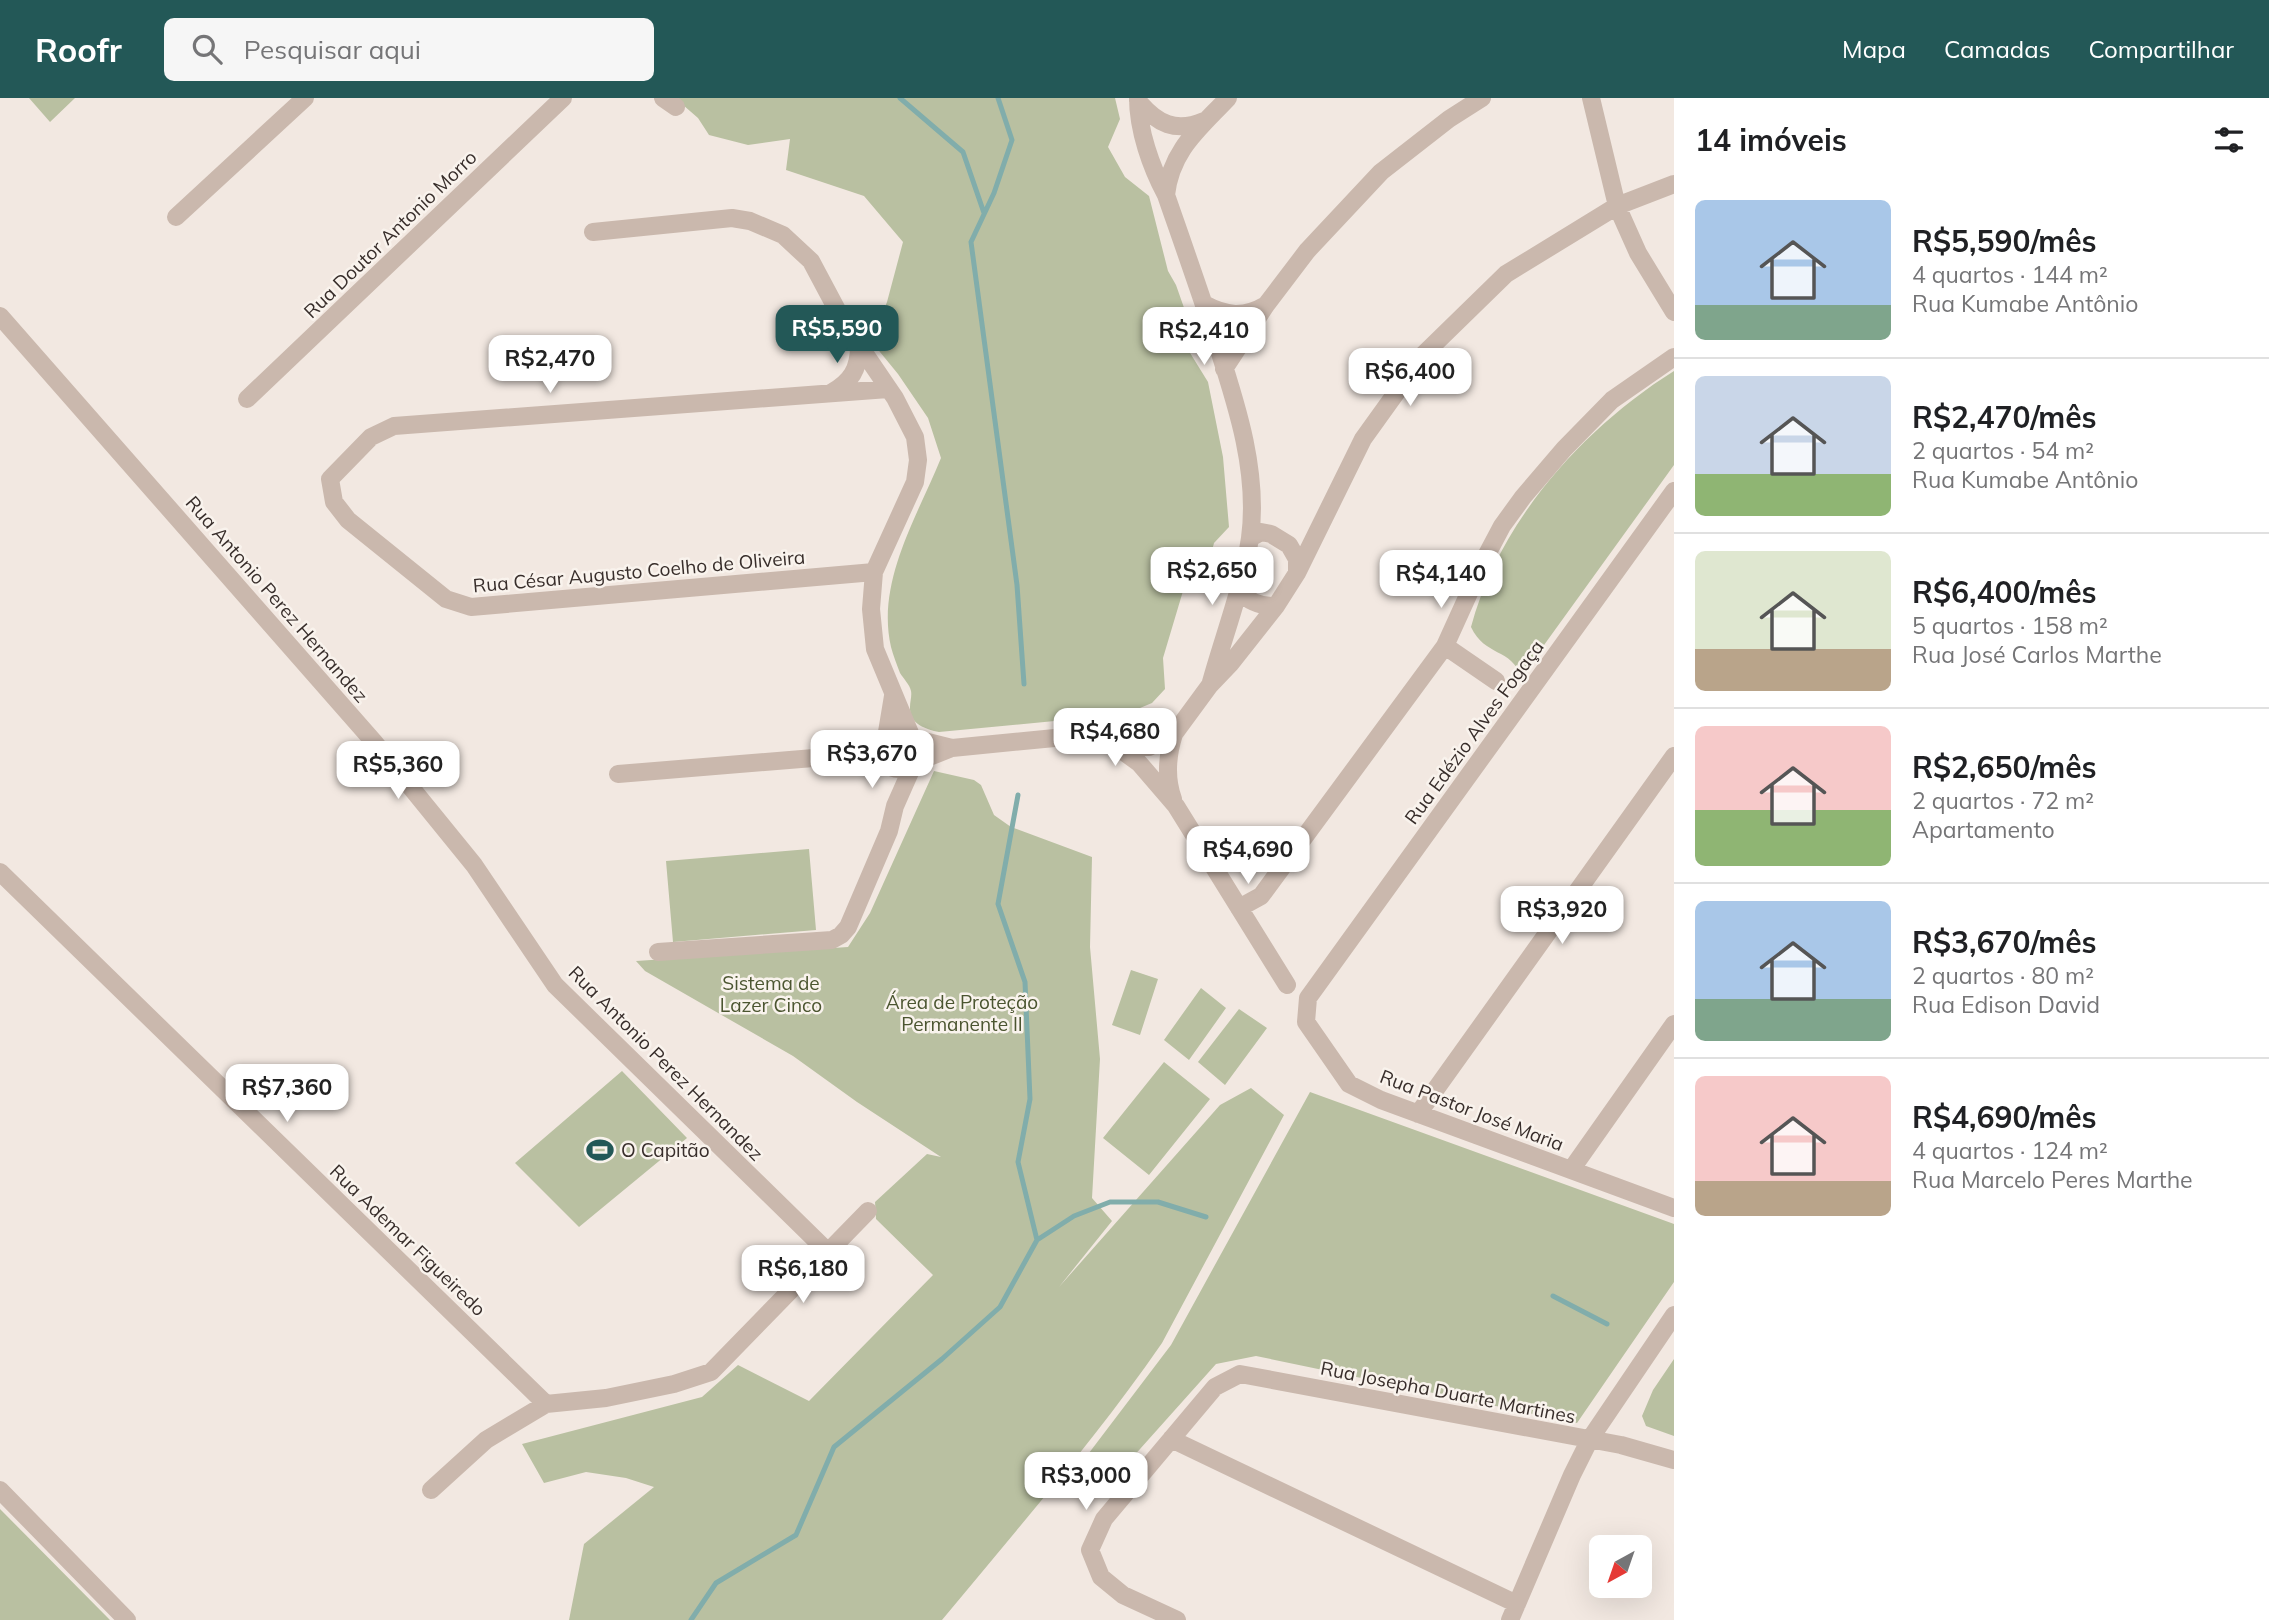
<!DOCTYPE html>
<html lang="pt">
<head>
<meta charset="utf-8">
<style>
	body { margin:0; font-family:Mulish,sans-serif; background:#f6f6f6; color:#202124; height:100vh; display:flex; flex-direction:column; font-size:26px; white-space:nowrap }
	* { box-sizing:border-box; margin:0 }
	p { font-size:23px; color:#757577 }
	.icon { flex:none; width:38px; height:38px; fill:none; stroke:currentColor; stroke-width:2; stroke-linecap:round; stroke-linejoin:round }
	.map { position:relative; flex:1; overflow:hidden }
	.panel { display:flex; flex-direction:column; background:#fff; width:595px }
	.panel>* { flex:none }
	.needle { width:46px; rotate:220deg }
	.controls { position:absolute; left:1589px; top:1437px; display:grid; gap:14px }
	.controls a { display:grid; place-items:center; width:63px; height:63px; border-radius:10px; background:#fff; box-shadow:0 7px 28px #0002; font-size:35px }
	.price { position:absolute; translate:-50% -60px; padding:0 16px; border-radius:14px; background:#fff; color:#222; font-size:23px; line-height:46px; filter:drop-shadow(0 2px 4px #0008) }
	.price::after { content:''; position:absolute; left:50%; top:42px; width:21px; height:16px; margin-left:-10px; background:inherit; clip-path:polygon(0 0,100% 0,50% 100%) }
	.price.current { background:#235857; color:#fff }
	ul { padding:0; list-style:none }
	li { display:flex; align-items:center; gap:21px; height:175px; padding:0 21px }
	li+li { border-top:2px solid #e0e0e0 }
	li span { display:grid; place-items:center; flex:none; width:196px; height:140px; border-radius:10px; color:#555 }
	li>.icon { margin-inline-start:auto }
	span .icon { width:84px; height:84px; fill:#fffc; stroke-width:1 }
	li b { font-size:30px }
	h2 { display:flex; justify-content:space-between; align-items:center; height:84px; padding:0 21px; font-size:30px }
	header { display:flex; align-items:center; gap:42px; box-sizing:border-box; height:98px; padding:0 35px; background:#235857; color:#fff }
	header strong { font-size:33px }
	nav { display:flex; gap:38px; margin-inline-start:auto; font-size:24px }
	.search { width:490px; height:63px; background:#f6f6f6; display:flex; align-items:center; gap:18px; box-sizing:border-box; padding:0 24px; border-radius:10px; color:#757577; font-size:26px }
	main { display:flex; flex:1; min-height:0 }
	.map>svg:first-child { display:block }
</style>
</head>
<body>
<header>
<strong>Roofr</strong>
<div class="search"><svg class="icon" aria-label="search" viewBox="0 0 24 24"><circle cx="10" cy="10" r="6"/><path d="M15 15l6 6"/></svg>Pesquisar aqui</div>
<nav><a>Mapa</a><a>Camadas</a><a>Compartilhar</a></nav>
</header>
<main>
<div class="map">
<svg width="1674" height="1522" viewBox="0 0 1674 1522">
	<rect width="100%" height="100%" fill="#f2e8e1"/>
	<!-- green -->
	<path fill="#b9c0a1" d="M29,0H75L50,24Z
		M675,0H1115L1120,21L1108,49L1125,79L1149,98L1168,173L1176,187L1189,224L1187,250L1208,284L1223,359L1229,429L1214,445L1205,480L1183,493L1163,560L1165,591L1152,605L1116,620L1065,622L939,634C926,631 909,626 910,609C910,604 912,598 911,593C910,587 903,580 900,575C897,567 893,557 891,549C876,484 917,419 941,360L928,320L898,276L871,243L887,204L903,144L864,98L786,72L790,41L748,47L709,37L698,20Z
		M1674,273V367L1521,579C1512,550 1485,559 1471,529C1499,424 1583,330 1674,273Z
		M934,673L974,682L981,687L994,717L1011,729L1092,759L1090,849L1100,961L1092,1100L1112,1123L1059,1189L1220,1007L1251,990L1284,1017L1162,1245C1095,1342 1017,1431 942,1522H569L584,1446L654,1389L626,1380L586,1374L544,1385L522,1346L702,1299L738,1267L809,1303L933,1177L876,1121L875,1104L927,1056L941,1059L857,1004L793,958L645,873L636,863L848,849L870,815Z
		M809,751L816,832L673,844L666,763Z
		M1131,872L1158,881L1140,937L1112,927Z
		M1201,890L1226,910L1189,962L1164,942Z
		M1239,911L1267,930L1225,987L1198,964Z
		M1164,964L1210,1001L1149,1077L1103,1040Z
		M622,973L687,1040L579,1129L515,1065Z
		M1310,994L1674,1126V1184L1577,1325L1256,1258L1216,1266L1098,1398L1070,1380L1171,1247Z
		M1674,1261V1338L1646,1328L1642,1318L1653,1292Z
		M0,1411L110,1522H0Z"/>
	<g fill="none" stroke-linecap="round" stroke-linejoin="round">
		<!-- stream -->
		<path stroke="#81adab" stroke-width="5" d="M900,0L963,54L984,115
			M998,0L1012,42L994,95L971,144L1017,487L1024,586
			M1037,1142L1074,1118L1110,1104H1158L1206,1119
			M1553,1198L1607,1226
			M691,1522L716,1485L796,1437L834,1349L942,1261L1000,1209L1037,1142L1018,1064L1030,1001L1025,884L998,806L1018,697"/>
		<!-- minor -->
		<path stroke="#cab8ad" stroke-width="18" d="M663,0L676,9
			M1138,0C1138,32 1151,69 1166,97C1183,146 1200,194 1216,243C1236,305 1259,373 1250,440C1243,488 1224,537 1211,584
			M1591,0L1617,108L1638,155L1674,214
			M1138,3C1157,26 1176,35 1204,23
			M1166,97C1171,52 1199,31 1228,0
			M176,119L305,0
			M593,134L732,120L750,123L783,137L811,163L844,225L895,300L915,339L918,362L915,384L874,474L871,511L875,551L912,640L952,650
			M1204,206C1226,218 1244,220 1266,207
			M0,218L374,644L474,767L555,887L828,1154
			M1224,271L1266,207L1307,153L1381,74L1449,21L1482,0
			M831,295C851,284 859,271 859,248
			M247,301L563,0
			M1674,393L1308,900L1306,924L1349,986L1381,1002L1674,1110
			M1250,440L1261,434L1271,436L1289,447L1297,461V475
			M874,474L471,509L446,501L348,422L334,404L330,381L371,339L394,328L888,291
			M1237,492C1248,503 1260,509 1276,508
			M1445,548L1496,583
			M881 653a18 18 0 1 1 36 0a18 18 0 1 1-36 0Z
			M1117,649L1139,665L1176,708L1287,887
			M618,676L850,657L886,640L893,598
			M1173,701C1165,679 1167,658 1174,636
			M0,774L546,1306
			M1239,810L1261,798L1445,548L1484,462L1502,428L1523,399L1564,351L1612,302L1674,259
			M658,854L832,842L841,837L848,829L889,733L895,708L914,665L952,650L1065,639L1127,649H1149L1174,636L1210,587L1231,565L1276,508L1297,475L1363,341L1424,256L1506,176L1617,108L1674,86
			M1418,1016L1674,658
			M1571,1072L1674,926
			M1171,1341L1517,1506
			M0,1392L127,1522
			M431,1392L486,1342L546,1306L606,1300L674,1286L711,1274L868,1113
			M1177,1522L1123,1497L1101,1479L1090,1452L1104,1421L1215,1289L1240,1276L1621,1347L1674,1362
			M1510,1522L1572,1377L1590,1341L1674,1217"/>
	</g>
	<!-- icons -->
	<defs>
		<symbol id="stadium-bare" viewBox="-9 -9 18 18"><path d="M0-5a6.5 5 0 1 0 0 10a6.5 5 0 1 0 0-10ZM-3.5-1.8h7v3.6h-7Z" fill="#235857" stroke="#f9f3ed" stroke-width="2.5" paint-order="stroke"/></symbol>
	</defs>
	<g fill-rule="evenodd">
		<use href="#stadium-bare" x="581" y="1033" width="38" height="38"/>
	</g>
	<g text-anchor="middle" stroke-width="5" stroke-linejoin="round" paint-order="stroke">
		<!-- street labels -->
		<g font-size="19" fill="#382e2b" stroke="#f9f3ed">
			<text transform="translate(390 136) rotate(-44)" y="7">Rua Doutor Antonio Morro</text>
			<text transform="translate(639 473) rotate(-5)" y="7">Rua César Augusto Coelho de Oliveira</text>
			<text transform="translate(277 501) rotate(49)" y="7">Rua Antonio Perez Hernandez</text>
			<text transform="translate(1474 634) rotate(-54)" y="7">Rua Edézio Alves Fogaça</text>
			<text transform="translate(666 965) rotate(45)" y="7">Rua Antonio Perez Hernandez</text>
			<text transform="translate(1472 1012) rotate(21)" y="7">Rua Pastor José Maria</text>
			<text transform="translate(408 1142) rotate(44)" y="7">Rua Ademar Figueiredo</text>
			<text transform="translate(1448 1294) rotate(11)" y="7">Rua Josepha Duarte Martines</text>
		</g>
		<!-- park labels -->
		<g font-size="19" fill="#4b5530" stroke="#f9f3ed">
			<text x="771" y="892">Sistema de<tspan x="771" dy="22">Lazer Cinco</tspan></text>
			<text x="962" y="911">Área de Proteção<tspan x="962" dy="22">Permanente II</tspan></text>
		</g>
		<!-- poi labels -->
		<g font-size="19" fill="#382e2b" stroke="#f9f3ed" text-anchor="start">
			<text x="621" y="1059">O Capitão</text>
		</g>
	</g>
</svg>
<div class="controls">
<a><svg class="needle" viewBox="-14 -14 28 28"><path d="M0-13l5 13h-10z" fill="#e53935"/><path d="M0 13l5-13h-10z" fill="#757577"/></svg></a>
</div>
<b class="price current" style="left:837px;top:267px">R$5,590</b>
<b class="price" style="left:1204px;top:269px">R$2,410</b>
<b class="price" style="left:550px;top:297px">R$2,470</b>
<b class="price" style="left:1410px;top:310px">R$6,400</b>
<b class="price" style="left:1212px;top:509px">R$2,650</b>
<b class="price" style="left:1441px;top:512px">R$4,140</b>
<b class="price" style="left:1115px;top:670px">R$4,680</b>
<b class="price" style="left:872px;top:692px">R$3,670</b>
<b class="price" style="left:398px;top:703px">R$5,360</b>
<b class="price" style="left:1248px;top:788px">R$4,690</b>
<b class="price" style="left:1562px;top:848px">R$3,920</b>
<b class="price" style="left:287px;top:1026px">R$7,360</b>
<b class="price" style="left:803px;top:1207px">R$6,180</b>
<b class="price" style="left:1086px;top:1414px">R$3,000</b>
</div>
<section class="panel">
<h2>14 imóveis<svg class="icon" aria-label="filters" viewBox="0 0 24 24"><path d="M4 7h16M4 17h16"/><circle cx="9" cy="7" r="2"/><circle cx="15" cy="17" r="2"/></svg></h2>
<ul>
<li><span style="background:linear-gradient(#a9c7e8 75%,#7fa58c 0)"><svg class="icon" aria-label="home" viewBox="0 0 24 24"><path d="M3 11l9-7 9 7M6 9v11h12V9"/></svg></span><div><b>R$5,590/mês</b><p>4 quartos · 144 m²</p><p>Rua Kumabe Antônio</p></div></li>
<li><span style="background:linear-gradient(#c9d6e8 70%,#8fb573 0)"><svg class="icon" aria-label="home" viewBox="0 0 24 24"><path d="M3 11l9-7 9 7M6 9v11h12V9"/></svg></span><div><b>R$2,470/mês</b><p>2 quartos · 54 m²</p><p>Rua Kumabe Antônio</p></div></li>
<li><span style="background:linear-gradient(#dfe7d0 70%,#b9a48a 0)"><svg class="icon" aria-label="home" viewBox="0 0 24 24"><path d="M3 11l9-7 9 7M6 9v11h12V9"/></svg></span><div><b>R$6,400/mês</b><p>5 quartos · 158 m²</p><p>Rua José Carlos Marthe</p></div></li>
<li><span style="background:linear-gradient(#f6c9c9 60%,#8fb573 0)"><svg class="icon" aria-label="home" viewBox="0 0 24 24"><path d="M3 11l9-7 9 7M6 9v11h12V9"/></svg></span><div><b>R$2,650/mês</b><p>2 quartos · 72 m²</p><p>Apartamento</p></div></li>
<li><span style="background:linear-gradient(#a9c7e8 70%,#7fa58c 0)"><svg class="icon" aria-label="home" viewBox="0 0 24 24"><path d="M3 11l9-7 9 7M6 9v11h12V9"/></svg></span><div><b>R$3,670/mês</b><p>2 quartos · 80 m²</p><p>Rua Edison David</p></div></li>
<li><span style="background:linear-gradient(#f6c9c9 75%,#b9a48a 0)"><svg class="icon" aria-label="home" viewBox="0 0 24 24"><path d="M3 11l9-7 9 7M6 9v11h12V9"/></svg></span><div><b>R$4,690/mês</b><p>4 quartos · 124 m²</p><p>Rua Marcelo Peres Marthe</p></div></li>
</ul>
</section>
</main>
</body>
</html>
